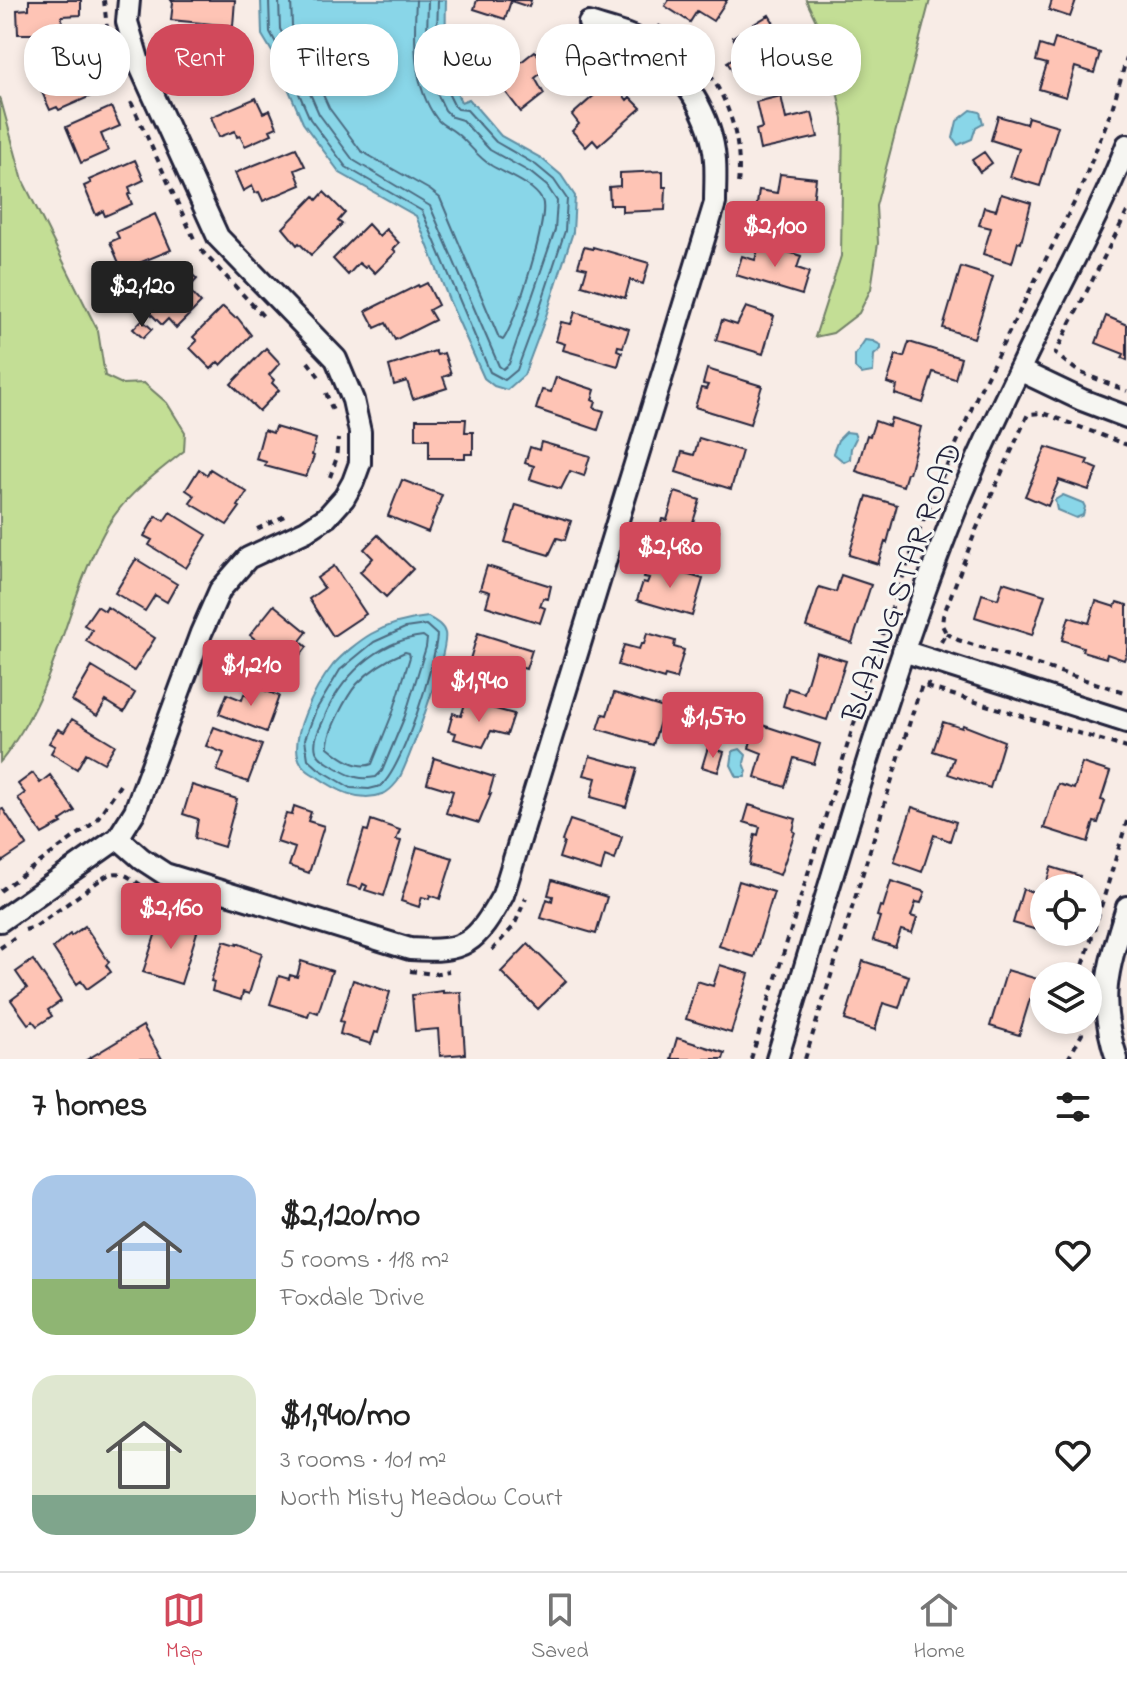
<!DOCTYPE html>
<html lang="en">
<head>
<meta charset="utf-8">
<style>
	body { margin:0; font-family:"Indie Flower",sans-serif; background:#f2f2f2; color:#222; height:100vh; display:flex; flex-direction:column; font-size:30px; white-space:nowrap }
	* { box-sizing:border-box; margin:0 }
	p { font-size:26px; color:#767676 }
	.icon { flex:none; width:44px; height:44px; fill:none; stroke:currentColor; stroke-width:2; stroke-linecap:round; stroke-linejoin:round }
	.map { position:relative; height:1059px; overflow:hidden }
	.details { display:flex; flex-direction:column; background:#fff; flex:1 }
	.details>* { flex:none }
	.hud { position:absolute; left:24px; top:24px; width:1080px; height:72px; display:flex; gap:16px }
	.fabs { position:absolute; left:1030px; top:874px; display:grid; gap:16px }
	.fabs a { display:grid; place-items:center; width:72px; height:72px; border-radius:50%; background:#fff; box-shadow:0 4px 12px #0003; font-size:40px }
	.price { position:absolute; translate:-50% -68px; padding:0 18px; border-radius:8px; background:#d1495b; color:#fff; font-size:26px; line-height:52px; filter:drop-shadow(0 2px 4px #0008) }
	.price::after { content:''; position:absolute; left:50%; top:48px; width:24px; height:18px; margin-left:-12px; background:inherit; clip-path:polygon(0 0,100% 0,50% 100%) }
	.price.current { background:#222; color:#fff }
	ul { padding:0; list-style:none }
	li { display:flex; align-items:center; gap:24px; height:200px; padding:0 32px }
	li span { display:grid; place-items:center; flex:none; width:224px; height:160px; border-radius:24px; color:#555 }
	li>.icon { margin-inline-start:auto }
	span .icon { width:96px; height:96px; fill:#fffc; stroke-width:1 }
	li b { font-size:34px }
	h2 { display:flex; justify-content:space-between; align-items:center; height:96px; padding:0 32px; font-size:34px }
	.tag { padding:0 28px; border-radius:32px; background:#fff; box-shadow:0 4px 12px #0003; font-size:28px; line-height:72px }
	.tag.current { background:#d1495b; color:#fff }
	.dock { display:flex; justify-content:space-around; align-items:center; height:112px; border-top:2px solid #e0e0e0; background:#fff; font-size:22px; color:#767676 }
	.dock a { display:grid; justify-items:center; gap:4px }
	.dock .current { color:#d1495b }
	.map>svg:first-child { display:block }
</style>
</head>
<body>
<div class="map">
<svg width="1127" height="1059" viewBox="0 0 1127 1059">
	<rect width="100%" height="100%" fill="#f8ece6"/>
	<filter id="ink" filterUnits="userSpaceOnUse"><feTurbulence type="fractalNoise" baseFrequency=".0125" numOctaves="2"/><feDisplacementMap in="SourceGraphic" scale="16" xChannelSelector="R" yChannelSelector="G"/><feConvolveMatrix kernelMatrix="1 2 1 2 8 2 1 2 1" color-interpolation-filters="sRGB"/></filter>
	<g filter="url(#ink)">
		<!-- green -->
		<path fill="#c3de95" stroke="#728068" stroke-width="2" d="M806,0H930L876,206L878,243L871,289L859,313L833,333L815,337L841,256L843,119L827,44Z
			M0,97L23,181L98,331L105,376L122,384L144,383L167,403L185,432L184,451C153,476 121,498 103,534C69,598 59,670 21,732C14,742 8,754 0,762Z"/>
		<!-- water -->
		<path fill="#89d6e8" stroke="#608ea3" stroke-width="2" d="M261,0H446C445,37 444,69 461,102L469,99L501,136L541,158L561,175L575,196L573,232L545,319L524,375L507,390L494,386L484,378L449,300L416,216L340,173L303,123L274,55L262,35Z
			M971,110L980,112L983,123L976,127L972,139L958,145L953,138L957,121Z
			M865,340L873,341L881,345V349L874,355L873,372L861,374L855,368V355Z
			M846,432L854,433L856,438L851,448L850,459L844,462L833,453L838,440Z
			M1063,495L1083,503L1085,507L1083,515L1076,518L1057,510L1055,500Z
			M428,617C435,621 443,625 445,633C449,650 408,766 397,782C393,787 388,792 383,794C359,803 336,790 316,776C312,774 305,769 302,765C285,741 317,685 333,665C342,655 359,641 371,634C389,624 408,619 428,617Z
			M740,749L746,755L744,763L747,771L745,777H737L731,765L733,751Z"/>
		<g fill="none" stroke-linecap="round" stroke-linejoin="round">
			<!-- shore -->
			<path stroke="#4b6a80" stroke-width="2" d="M269,0L270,32L281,52L310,119L346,167L422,211L490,372L505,380L517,370L537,316L565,231L567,199L554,180L536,165L496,142L467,110L458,109L454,105L442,81L437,34L438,0
				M279,0L280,29L290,48L319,114L353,160L430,206L499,366L503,369L509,364L555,230L557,201L547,186L531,173L490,150L462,120L452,117L445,110L432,83L427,35L428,0
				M291,0L292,26L329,108L361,151L430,190L440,198L499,338L503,340C515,325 550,215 542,200C533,184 508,175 492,166C477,157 469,143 456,133C450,127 442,126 437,119C412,86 414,39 416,0
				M426,625L437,635C435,666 403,766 381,786L369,789L351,788L319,769L308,759L305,739L316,710L340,670L374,642L405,628Z
				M423,636L427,639L426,647L405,716L382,771L376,777C361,780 352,777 340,770C332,765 320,760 316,751C313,740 319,730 323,721C339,678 377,641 423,636Z
				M405,652L409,653L410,657L393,712L372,764C357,770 340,757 328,747C327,732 347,696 357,684C370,670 388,659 405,652Z"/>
		</g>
		<!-- building -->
		<path fill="#fec4b5" stroke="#22223b" stroke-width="2" d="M29,0H81V15L62,16L61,34H18L17,10L29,9Z
			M171,0H235L233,26L171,20L173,3Z
			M477,0H531L529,7L511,1L505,19L474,9Z
			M669,0H727L713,21L697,11L690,22L665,6Z
			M1052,0H1076L1070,17L1049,10Z
			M769,15L786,43L778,48L781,52L738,79L727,62L740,54L733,37Z
			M229,39L245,75L213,89L205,71L193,77L184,59Z
			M1055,39L1100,53L1094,73L1075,67L1066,97L1039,89L1047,64L1036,61L1040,45L1052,49Z
			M535,51L548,68L535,78L544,94L521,112L497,81Z
			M87,54L95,72L83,78L91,96L59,110L57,107L50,110L37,81L44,78L42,74Z
			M614,78L628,93L624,96L627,100L630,97L641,108L598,146L593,140L586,147L572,131L579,124L572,115Z
			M781,96L786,119L812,113L818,137L760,150L756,130L762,128L756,102Z
			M256,98L263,113L270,110L277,127L270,130L272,134L245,146L240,136L237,137L235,131L219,137L211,117Z
			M111,107L120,126L101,134L108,151L81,163L66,127Z
			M998,116L1026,124L1028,117L1058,126L1040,186L1010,177L1019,149L991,140Z
			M296,148L305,166L295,170L301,185L263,201L259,192L255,193L252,186L243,191L235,173Z
			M984,152L992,163L980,172L972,160Z
			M135,160L144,180L129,187L131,193L128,195L132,204L105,216L103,211L96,215L84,186L91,183L89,180Z
			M663,171V187H666L665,210L622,212V205H610L609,187L620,186V173Z
			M780,174L816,178L811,218L756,211L759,190L777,193Z
			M324,192L345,213L338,221L342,224L311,255L299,243L297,245L283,228L314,196L317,200Z
			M1001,194L1031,203L1021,243L1018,242L1012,263L983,254L991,228L979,225L984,207L996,210Z
			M155,214L171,250L122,270L110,242L119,238L116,232Z
			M368,224L379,236L386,229L399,243L393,249L396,252L375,273L367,265L365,268L359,263L348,275L333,259Z
			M760,243L801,256L797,268L809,272L802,295L736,275L742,256L755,260Z
			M584,247L593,249V247L649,263L643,284L630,280L625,298L582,285L587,268L578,266Z
			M182,265L197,279L188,289L201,303L176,328L168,319L162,325L147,310L153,304L148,300Z
			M961,267L993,277L974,338L943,328Z
			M427,283L438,305L429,310L435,320L395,340L386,323L375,328L366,311L418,285L419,287Z
			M223,307L235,318L237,317L251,335L221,365L218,362L211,369L190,348L197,341L193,337Z
			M746,307L774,316L763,354L716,340L722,320L737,325Z
			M575,312L629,329L623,347L618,346L617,350L622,352L618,366L563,350L565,344L556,341L561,322L571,324Z
			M1106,316L1127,325V360L1122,358L1124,354L1096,343Z
			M142,320L152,329L143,338L133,329Z
			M909,342L961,358L955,379L933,372L923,403L895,394L897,386L887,383L896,355L904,357Z
			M266,348L280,363L269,375L274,380L272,383L279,390L259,411L231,384Z
			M435,351L437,355L444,353L451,374L443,377L447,388L413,399L407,381L394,385L389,366Z
			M707,369L762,386L750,424L695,407L701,388L706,389L708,385L703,384Z
			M556,377L595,390L592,400L596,402L594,408L604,411L598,430L536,409L542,390L551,392Z
			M891,418L921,427L909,473H907L903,486L856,471L867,435L870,436L875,421L889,426Z
			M416,419H466L465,432H473V454H465V458H429V439H416Z
			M275,427L316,439L312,455L314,456L306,477L265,466L266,462L256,459L264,430L273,433Z
			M699,438L742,451L731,489L676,472L682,452L694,455Z
			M541,442L590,456L584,476L570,471L561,489L530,479L534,466L525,463L530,447L539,450Z
			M1046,447L1088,460L1086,464L1098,469L1089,490L1059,480L1048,506L1025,496Z
			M199,469L207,475L210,469L247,492L238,506L240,507L227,525L190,503L195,496L186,490Z
			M402,480L442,495L428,532L388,516Z
			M675,492L700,500L693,522L719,530L712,554L657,537L662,519L667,520Z
			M867,496L897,505L887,543L885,542L878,564L849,555Z
			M516,505L571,521L565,540L557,538L549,555L505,542Z
			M170,512L207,535L186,568L149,545L152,540L144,536L156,516L164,521Z
			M378,535L413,569L386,597L360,572L373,558L364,549Z
			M136,559L177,584L167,602L155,595L145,611L115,593Z
			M648,563L703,579L692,616L637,600L643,582L647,583L649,578L644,577Z
			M334,566L366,614L333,636L309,599L324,588L317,578Z
			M487,566L551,586L548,599L543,598L540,606L545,608L540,623L486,606L490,592L480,589Z
			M841,575L871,585L852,643L806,627L819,587L836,592Z
			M1003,582L1045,595L1032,635L975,617L982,594L998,599Z
			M1096,601L1115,607L1117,602L1127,605V652L1124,660L1107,654L1106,658L1082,651L1083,647L1062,640L1069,617L1089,623Z
			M274,605L307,632L300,641L307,647L296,661L288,655L283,662L250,635Z
			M97,606L105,611L107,607L155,638L134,671L86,641L92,630L84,625Z
			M478,633L532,650L526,669L516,666L514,673L510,672L507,682L467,669Z
			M647,633L675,641L674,647L684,650L676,679L665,676L664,679L618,665L624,645L639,649L641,644H644Z
			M816,652L846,661L827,720L783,706L788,688L804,693Z
			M92,667L135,693L124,712L106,701L97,716L72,701Z
			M252,685L279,696L266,732L219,714L227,694L242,700L244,694L248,696Z
			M614,693L664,708L653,745L598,729L603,714L607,715Z
			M466,701L514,714L507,735L491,731L483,747L454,739L456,733L448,731L453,713L461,716Z
			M72,719L115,745L104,763L86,753L77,769L51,753L55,746L49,743L58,729L64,732Z
			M943,722L962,728L963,725L1004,741L990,788L948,774L954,758L933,751Z
			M756,723L820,744L814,764L794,758L785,787L755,777L762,753L749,748Z
			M214,727L262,745L248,782L217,771L224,753L206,746Z
			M708,747L724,752L718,772L702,767Z
			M590,756L637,769L626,807L591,797L596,778L584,775Z
			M434,758L494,777L489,794H491L479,823L446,813L453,791L427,783Z
			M1082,763L1110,772L1101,800L1105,801L1098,823L1094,822L1088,842L1044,828L1058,784L1074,789Z
			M33,773L40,783L50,775L75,811L60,821L62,823L42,834L18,798L25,793L18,784Z
			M192,785L237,799L224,847L195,838L198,819L183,814Z
			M749,805L796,819L793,831L795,832L780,875L749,865L755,834L758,835L760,827L744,822Z
			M294,806L311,812L308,821L324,826L309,873L289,866L295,848L277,842L286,814L292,815Z
			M912,807L956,822L950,841L934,835L922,872L894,862Z
			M3,809L27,845L0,863V810Z
			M371,820L400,830L396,840L401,841L384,896L365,890L367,886L363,884L361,889L347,885L364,830L368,831Z
			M570,820L622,837L615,860L605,856L601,871L559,858L564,842L562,841Z
			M417,847L453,858L440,899L430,895L429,899L422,897L419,907L401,901Z
			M1051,867L1080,876L1076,888H1045Z
			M552,880L607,897L596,934L541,918L547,899L552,901L553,896L548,895Z
			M739,881L774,892L754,957L719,946Z
			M891,881L925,892L921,903L916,902L911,916L917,918L912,933L901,930L895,947L873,940L880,917L877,916L880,906L883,907Z
			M1023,889L1043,895L1044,891V932L1013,923Z
			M161,917L175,922L173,927L177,929L179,923L198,929L181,984L143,972Z
			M85,926L109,962L106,965L111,972L87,989L81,981L77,984L53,948L70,934L71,936Z
			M224,941L237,945V943L262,953L249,994L243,992L241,1000L212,991L214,982L211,981Z
			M528,944L566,981L538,1009L501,972Z
			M33,960L61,1001L48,1010L52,1016L37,1026L33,1021L28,1024L11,1000L27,988L16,972Z
			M301,961L332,971L318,1013L310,1010L308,1016L270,1004L279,976L289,979L290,975L297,977Z
			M863,961L909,976L899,1008L883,1003L875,1030L845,1020Z
			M720,965L749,974L731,1033L686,1019L697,981L713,986Z
			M1007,970L1044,981V1004L1030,999L1019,1035L990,1026Z
			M353,980L390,992L378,1033L375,1032L371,1044L340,1034L343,1022L340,1021Z
			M443,991V993L461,992L465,1054L440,1056L438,1029L415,1031L412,995Z
			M143,1026L162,1059H88Z
			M677,1038L725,1053L723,1059H671Z"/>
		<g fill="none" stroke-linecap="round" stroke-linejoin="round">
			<defs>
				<path id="street" d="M1019,370L1082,400L1127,417
					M903,651L1127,722
					M118,838L142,859L165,874L410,949C466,953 476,943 503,895L715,203C715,189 716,174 715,160C712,115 682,71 647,45C632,34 607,29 589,23
					M0,921L118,838L135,811L201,633L220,590L248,558L306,531L327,517L344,498L353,482L360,463V432L353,400L336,359L218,237L140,66L127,22L129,0
					M777,1059C834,874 885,686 957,506C988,432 1024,359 1060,287C1084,240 1108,194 1127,145
					M1117,1059C1096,998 1109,965 1127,907"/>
			</defs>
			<!-- street casing -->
			<use href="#street" stroke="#22223b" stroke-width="26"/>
			<!-- path -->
			<path stroke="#22223b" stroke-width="4" stroke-dasharray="6 6" stroke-linecap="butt" d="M104,0L108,39L118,71
				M658,26C712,56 745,123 738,184
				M131,102L196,243
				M1127,212L1055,354L1079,372L1127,391
				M201,250L263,316
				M308,362L320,378
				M326,393L333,411
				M330,477L336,460L338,439
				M257,529L289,514
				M946,633L958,640L1127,693
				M941,642L946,633L942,625L943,616L976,530L1028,414L1043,413L1127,445
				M927,687L1127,748
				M103,878C122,866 129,879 146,888
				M0,891L95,822L122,782
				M25,930L35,927L103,878
				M0,948L14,938
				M492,950L514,926L526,898
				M410,971L433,974L449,971
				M1080,976L1127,821
				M751,1059L876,652L923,521L977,396L1079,193L1112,109L1127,57
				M805,1059L917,699L922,685L927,687L929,681
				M1068,1059L1082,1034L1079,1020"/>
			<!-- street -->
			<use href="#street" stroke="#f6f6f2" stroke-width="20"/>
		</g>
	</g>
	<g text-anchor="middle" stroke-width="6" stroke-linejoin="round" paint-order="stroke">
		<!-- street labels -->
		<g font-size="32" fill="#22223b" stroke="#f6f6f2">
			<text transform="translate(901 582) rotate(-70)" y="11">BLAZING STAR ROAD</text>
		</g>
	</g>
</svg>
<div class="fabs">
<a><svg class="icon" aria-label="locate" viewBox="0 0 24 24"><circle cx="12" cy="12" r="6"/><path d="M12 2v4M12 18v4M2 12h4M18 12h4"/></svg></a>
<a><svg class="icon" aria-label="layers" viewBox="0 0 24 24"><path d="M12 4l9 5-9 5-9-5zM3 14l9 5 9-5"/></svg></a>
</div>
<b class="price" style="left:775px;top:269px">$2,100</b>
<b class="price current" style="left:142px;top:329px">$2,120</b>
<b class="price" style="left:670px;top:590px">$2,480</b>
<b class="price" style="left:251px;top:708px">$1,210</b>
<b class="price" style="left:479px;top:724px">$1,940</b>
<b class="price" style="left:713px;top:760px">$1,570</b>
<b class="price" style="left:171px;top:951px">$2,160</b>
<div class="hud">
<a class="tag">Buy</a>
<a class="tag current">Rent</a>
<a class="tag">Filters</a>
<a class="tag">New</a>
<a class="tag">Apartment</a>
<a class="tag">House</a>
</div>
</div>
<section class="details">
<h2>7 homes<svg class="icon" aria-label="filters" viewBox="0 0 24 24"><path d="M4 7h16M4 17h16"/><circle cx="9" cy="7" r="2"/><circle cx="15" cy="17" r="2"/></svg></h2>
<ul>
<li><span style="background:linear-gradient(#a9c7e8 65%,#8fb573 0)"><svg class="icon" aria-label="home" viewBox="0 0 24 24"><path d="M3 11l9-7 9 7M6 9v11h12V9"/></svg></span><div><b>$2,120/mo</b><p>5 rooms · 118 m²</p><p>Foxdale Drive</p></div><svg class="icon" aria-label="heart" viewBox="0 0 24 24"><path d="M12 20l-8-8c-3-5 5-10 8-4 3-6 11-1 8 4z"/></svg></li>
<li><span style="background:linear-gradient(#dfe7d0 75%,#7fa58c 0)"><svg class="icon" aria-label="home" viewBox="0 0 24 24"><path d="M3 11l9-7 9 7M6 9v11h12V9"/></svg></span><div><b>$1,940/mo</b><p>3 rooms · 101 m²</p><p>North Misty Meadow Court</p></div><svg class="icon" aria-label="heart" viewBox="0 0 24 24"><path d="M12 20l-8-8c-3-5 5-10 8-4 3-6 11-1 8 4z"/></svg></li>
</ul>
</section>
<nav class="dock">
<a class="current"><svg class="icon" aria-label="map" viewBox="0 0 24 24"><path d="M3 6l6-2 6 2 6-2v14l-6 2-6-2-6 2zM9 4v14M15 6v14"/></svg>Map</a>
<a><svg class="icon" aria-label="saved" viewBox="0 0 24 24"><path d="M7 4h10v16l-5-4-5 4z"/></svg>Saved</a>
<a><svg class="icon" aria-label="home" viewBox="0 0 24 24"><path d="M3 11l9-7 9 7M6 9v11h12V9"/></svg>Home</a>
</nav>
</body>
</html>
